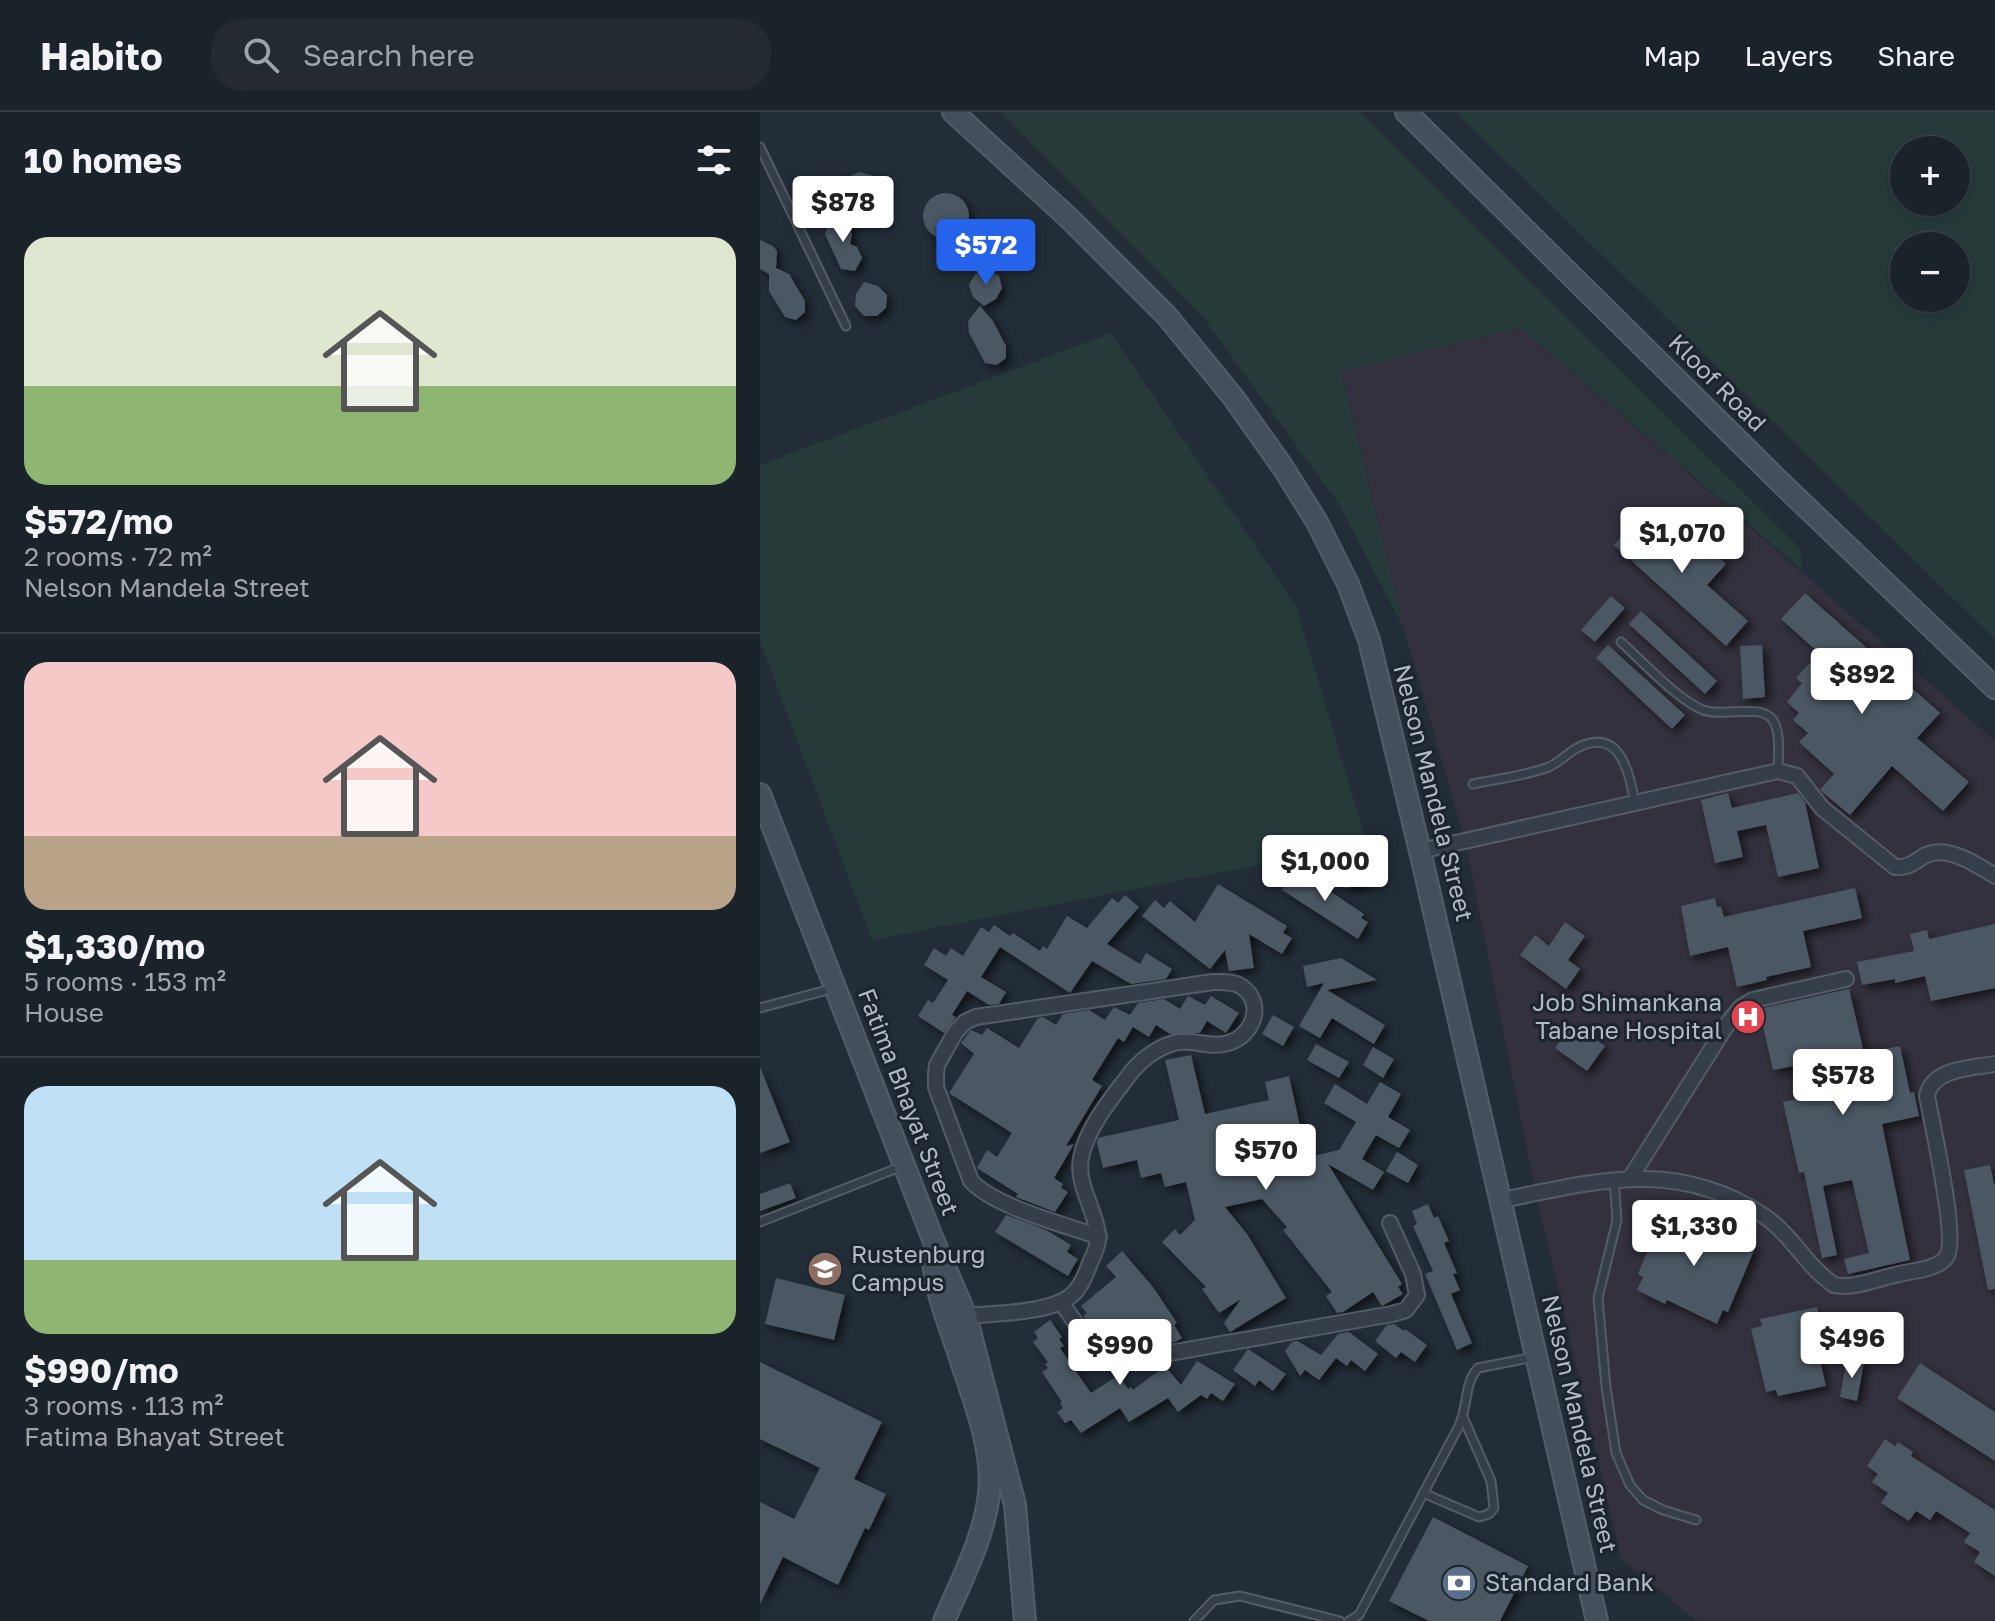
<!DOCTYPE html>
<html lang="en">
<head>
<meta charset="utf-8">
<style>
	body { margin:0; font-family:"Golos Text",sans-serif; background:#232a32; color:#f1f3f6; height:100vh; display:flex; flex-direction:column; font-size:30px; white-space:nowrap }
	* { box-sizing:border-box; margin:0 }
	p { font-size:26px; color:#9fa4a8 }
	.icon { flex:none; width:44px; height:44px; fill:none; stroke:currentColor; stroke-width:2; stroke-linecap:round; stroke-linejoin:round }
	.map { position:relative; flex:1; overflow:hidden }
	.drawer { display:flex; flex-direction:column; background:#1a222a; width:760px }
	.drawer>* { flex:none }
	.tools { position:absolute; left:1130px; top:24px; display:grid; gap:16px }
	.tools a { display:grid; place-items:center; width:80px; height:80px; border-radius:50%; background:#1a222a; box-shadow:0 4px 12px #0003,0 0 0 2px #383f47; font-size:40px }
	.price { position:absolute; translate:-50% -68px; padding:0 18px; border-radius:8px; background:#fff; color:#222; font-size:26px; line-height:52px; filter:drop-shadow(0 2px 4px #0008) }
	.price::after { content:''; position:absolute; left:50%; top:48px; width:24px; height:18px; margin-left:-12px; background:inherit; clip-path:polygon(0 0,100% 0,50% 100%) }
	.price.on { background:#2563eb; color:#fff }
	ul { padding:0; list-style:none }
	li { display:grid; align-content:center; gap:16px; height:424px; padding:0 24px }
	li+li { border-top:2px solid #383f47 }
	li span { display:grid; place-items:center; height:248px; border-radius:24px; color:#555 }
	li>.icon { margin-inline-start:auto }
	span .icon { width:144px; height:144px; fill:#fffc; stroke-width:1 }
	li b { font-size:34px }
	h2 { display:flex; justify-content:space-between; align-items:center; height:96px; padding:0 24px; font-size:34px }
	header { display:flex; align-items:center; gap:48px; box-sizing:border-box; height:112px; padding:0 40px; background:#1a222a; border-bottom:2px solid #383f47 }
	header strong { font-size:38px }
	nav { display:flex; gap:44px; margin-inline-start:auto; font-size:28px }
	.search { width:560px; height:72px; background:#232a32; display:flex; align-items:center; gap:20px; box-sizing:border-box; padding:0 28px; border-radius:32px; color:#9fa4a8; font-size:30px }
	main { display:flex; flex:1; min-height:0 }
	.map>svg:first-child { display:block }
</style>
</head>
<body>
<header>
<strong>Habito</strong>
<div class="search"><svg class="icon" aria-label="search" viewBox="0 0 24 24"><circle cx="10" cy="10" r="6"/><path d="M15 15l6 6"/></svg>Search here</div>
<nav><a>Map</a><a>Layers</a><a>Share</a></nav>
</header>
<main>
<section class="drawer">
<h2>10 homes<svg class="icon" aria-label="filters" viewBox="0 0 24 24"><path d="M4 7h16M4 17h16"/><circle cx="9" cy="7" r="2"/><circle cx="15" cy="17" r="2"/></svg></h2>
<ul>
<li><span style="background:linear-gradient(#dfe7d0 60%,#8fb573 0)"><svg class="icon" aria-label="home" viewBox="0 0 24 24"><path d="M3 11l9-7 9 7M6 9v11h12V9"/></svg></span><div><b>$572/mo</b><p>2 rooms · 72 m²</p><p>Nelson Mandela Street</p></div></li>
<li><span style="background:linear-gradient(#f6c9c9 70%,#b9a48a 0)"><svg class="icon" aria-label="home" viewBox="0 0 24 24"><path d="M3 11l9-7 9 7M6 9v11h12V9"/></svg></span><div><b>$1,330/mo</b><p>5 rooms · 153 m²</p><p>House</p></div></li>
<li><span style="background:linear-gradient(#bfe0f5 70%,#8fb573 0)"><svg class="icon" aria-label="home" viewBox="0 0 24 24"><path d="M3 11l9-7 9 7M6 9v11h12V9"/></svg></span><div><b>$990/mo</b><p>3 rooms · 113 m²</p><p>Fatima Bhayat Street</p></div></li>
</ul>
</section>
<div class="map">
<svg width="1235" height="1509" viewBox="0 0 1235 1509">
	<defs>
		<filter id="shadow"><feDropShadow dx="4.5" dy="4.5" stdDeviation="4" flood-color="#0009"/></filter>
	</defs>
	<rect width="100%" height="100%" fill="#232d38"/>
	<!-- medical -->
	<path fill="#32313d" d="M761,216L1235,629V1509H937L861,1447L776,1081L705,729L644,517L581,259Z"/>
	<!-- green -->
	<path fill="#263a3a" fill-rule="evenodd" d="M240,0H599L1041,437L1042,458L761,216L581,259L644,517L579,392L443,205Z
		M696,0H1235V527ZM1196,38V90H1144V38ZM1196,134V186H1144V134Z
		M351,221L536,494L607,732L112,828L0,529V353Z"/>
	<!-- building -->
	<path fill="#4b5864" filter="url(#shadow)" d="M99,60L114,64L121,77V84L115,97L88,106L79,78L86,66Z
		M163 104a23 23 0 1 1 46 0a23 23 0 1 1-46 0Z
		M87,103L92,122L90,132L97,135L102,146L95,159L81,157L65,122L69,111Z
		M0,128L13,134L17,139L16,156L29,162L45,189V200L36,208L25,205L9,179V162L0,157Z
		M227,158L239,164L242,176L236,187L224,194L213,185L209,173L215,162Z
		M104,170L118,174L127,183L126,196L117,204H104L95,194L96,182Z
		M220,194L233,209L246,234V246L237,253L225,251L209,221L208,209Z
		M904,397L923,414L904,434L926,453L945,433L966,452L947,473L988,509L966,534L854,433L875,408L886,418Z
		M1045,481L1180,601L1157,626L1209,670L1183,699L1132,654L1090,703L1060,678L1074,662L1039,630L1048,621L1033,608L1039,601L1027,590L1042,571L1036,566L1059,541L1021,507Z
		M851,484L865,496L835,530L821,518Z
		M881,499L957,569L945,582L869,512Z
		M848,533L925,603L912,617L836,546Z
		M1002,533L1005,585L983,587L980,534Z
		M968,681L972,696L1038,681L1045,690L1059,756L1018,765L1006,713L977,719L983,745L955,751L941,688Z
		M601,739L608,771L585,776L578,744Z
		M539,755L551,763L550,766L604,802L601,806L608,810L598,827L522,778L532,761L535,763Z
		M458,772L527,814L523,821L532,826L522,842L489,822L494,856L469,859L465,838L450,857L382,804L395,788L404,796L410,789L435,810Z
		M1095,776L1102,806L1043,819L1051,855L1006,865L1007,868L977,875L968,835L930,844L921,794L955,786L957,795L961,794L964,805Z
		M365,783L379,795L347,832L380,852L386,841L412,857L406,867L371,872L332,849L310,881L240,835L221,865L246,880L239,892L229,893L207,879L192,903L196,905L184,921L158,904L168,888L173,891L188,868L164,853L174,836L186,844L191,836L203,844L221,815L229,820L234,813L250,824L253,821L280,839L283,834L287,837L307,804L327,816L352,786L358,791Z
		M805,810L825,824L808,848L820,857L806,877L760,843L775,823L789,834Z
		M1235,812V876L1171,889L1165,864L1135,871V867L1102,873L1097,850L1154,839L1150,822L1167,818L1169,827Z
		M581,846L617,868L567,878L625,913L614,932L572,906L560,926L539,914L564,871L547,875L543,854Z
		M1089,877L1104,941L1140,934L1150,981L1154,980L1159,1004L1122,1012L1150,1148L1088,1162L1084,1147L1109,1141L1092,1068L1063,1074L1077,1143L1062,1146L1044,1060L1039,1061L1023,990L1041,986L1034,954L1013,958L999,897Z
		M428,884L445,893L451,884L479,901L466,921L447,909L440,921L410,922L396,913L389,925L373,915L364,930L358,926L332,968L342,974L306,1034L314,1032L294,1066L303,1072L301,1076L308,1080L295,1100L256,1085L258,1082L217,1056L227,1038L237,1045L252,1021L189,981L214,942L201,931L211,918L222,923L227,916L259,936L278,906L283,905L296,913L303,902L329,898L345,908L354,895L370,903L378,891L404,887L420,897Z
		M513,903L534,915L523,934L502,922Z
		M810,916L820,924L824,919L845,934L827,959L795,936Z
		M556,932L589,950L579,966L547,948Z
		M613,935L634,947L623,966L603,953Z
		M431,943L445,1002L509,988L505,970L529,964L540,1014L504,1025L511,1054L579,1038L596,1010L564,991L575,972L607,992L620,970L641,982L628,1005L650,1018L639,1036L616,1023L602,1047L624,1060L613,1078L568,1052L642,1172L638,1175L643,1182L622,1194L613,1180L583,1200L577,1201L566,1184L572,1180L523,1118L527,1115L502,1087L465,1095L487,1122L526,1186L470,1220L464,1211L481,1187L459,1201L442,1177L446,1175L402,1130L415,1117L420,1123L435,1108L426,1070L405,1075L401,1061L381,1066L377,1048L343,1056L337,1030L338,1026L419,1008L405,948Z
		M0,955L30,1030L0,1041Z
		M637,1040L658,1053L648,1071L626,1059Z
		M1230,1053L1235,1076V1177L1228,1178L1204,1058Z
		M30,1071L36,1086L0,1099V1082Z
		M668,1092L674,1106L678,1104L689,1129L684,1131L697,1161L693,1162L700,1178L691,1182L712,1231L697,1238L665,1162L673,1159L653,1114L657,1112L652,1099Z
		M903,1100L927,1113L929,1109L954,1120L955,1118L980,1133L981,1130L995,1136L968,1200L963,1198L957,1212L907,1188L905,1192L877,1178L883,1165L878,1162Z
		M246,1103L286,1118L311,1133L307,1140L318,1147L308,1164L235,1120Z
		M362,1139L393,1175L417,1211L414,1213L422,1226L415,1230L404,1232L398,1223L394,1226L387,1215L358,1239L350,1236L323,1204L327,1201L321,1194L356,1165L346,1154Z
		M16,1166L85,1183L74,1228L5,1212Z
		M1057,1195L1060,1209L1051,1210L1066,1274L1018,1284L1016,1278L1006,1280L991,1217L1002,1214L1000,1207Z
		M290,1208L302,1225L299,1227L304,1234L300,1236L331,1281L359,1263L368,1277L371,1275L373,1278L405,1254L421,1273L437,1249L475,1272L463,1289L451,1281L447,1287L441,1283L418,1300L408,1286L369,1310L360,1296L321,1321L311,1308L305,1311L297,1300L303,1296L300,1291L302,1290L282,1260L288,1256L285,1252L288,1250L273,1230L278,1226L274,1220Z
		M634,1212L644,1219L645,1217L667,1233L655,1250L641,1240L636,1246L615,1229L627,1213Z
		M589,1220L618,1242L605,1259L591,1248L587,1254L576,1246L559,1268L545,1258L540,1264L525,1239L532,1230L537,1229L561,1243L578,1222Z
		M488,1237L526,1262L513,1279L499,1268L495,1274L473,1258Z
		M1087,1246L1104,1250L1097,1289L1080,1285Z
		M0,1250L122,1310L94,1367L126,1382L109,1418L105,1416L78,1473L23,1445L0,1492V1390L34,1407L60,1356L0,1327Z
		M1160,1251L1235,1300V1349L1137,1286Z
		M1125,1327L1135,1334L1138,1330L1153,1340L1151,1344L1235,1398V1464L1214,1450L1220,1440L1204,1430L1210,1421L1176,1399L1170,1408L1156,1399L1149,1409L1121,1391L1128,1381L1112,1370L1118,1362L1107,1354Z
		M673,1405L768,1454L740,1509H669L629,1489Z"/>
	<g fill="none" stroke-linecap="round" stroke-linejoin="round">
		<defs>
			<path id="lane" d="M0,35L86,214
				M861,530C882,549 918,588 943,598C962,605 997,593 1010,605C1022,615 1018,644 1018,659
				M713,672C737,667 763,664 786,656C798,652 806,642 817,636C860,614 869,660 875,691
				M0,896L71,877
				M854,1067L857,1108L838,1186L846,1275L856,1341L870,1373L883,1388L903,1398L936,1408
				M0,1110L140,1055
				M663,1381L719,1405L729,1402L734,1396L731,1369L703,1305
				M434,1509L454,1488L480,1484L580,1509
				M589,1509L599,1503L699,1314C708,1295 704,1271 718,1256L774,1245"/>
			<path id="street" d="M660,739L1018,659L1037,664L1062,696L1135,755C1148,756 1153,751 1164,744C1186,732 1216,752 1235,764
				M871,1065L968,911L981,895L993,888L1086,867
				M742,1088C837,1069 916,1046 1004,1104C1032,1123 1047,1155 1074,1173C1093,1177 1116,1167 1135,1163C1149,1159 1179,1158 1187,1144C1198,1125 1172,1012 1167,984C1172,956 1212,956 1235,952
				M301,1190L337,1242L358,1250L632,1202L646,1198L657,1183L653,1162L630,1111
				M206,1204C235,1201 289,1202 312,1183C321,1175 326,1162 330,1151C334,1143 339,1131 338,1122C335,1097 316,1072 321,1046C326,1018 349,989 366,967C377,951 395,936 414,931C432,926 451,937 468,931C492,925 506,892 482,875C474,869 462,870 453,870L216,905L205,910L195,921L177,953L176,962V975L211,1069C235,1095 303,1112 339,1125"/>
			<path id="secondary" d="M193,0L311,108L406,203L473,285L522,354L557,410L588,472L609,528L660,739L837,1509
				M646,0L1019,369L1235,576
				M0,682L172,1125L206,1204L255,1393L265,1509
				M173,1145C174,1177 188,1209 198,1240C212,1284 234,1335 229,1382C224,1426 201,1469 184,1509"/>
		</defs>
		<!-- lane casing -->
		<use href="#lane" stroke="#545d67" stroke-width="11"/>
		<!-- street casing -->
		<use href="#street" stroke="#545d67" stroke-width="18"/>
		<!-- secondary casing -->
		<use href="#secondary" stroke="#545d67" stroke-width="24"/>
		<!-- lane -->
		<use href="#lane" stroke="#363f49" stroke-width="7"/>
		<!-- street -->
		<use href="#street" stroke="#363f49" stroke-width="14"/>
		<!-- secondary -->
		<use href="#secondary" stroke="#454f5c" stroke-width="20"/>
	</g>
	<!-- icons -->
	<defs>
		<symbol id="hospital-disc" viewBox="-11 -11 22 22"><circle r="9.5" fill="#e0444e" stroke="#1c242d"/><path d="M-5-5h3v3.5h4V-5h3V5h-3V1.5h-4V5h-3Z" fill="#fff"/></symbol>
		<symbol id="university-disc" viewBox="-11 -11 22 22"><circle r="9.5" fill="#8d6e63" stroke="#1c242d"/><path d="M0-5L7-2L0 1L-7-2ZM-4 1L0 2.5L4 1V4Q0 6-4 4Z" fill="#fff"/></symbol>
		<symbol id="bank-disc" viewBox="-11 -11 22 22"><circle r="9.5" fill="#5c6f8a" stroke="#1c242d"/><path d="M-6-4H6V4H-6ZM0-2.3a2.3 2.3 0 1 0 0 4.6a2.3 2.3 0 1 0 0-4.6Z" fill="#fff"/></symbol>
	</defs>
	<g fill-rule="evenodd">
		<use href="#hospital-disc" x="968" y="885" width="40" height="40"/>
		<use href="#university-disc" x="45" y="1137" width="40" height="40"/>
		<use href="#bank-disc" x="679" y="1451" width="40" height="40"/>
	</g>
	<g text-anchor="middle" stroke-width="6" stroke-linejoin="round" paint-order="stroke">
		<!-- street labels -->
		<g font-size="24" fill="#b1bac5" stroke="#1c242d">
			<text transform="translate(957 271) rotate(45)" y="8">Kloof Road</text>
			<text transform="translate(673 681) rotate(76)" y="8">Nelson Mandela Street</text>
			<text transform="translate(148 990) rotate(69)" y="8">Fatima Bhayat Street</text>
			<text transform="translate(819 1312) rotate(77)" y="8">Nelson Mandela Street</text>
		</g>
		<!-- poi labels -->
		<g font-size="24" fill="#b1bac5" stroke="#1c242d" text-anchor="start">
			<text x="962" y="899" text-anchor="end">Job Shimankana<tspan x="962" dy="28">Tabane Hospital</tspan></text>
			<text x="91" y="1151">Rustenburg<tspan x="91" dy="28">Campus</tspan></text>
			<text x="725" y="1479">Standard Bank</text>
		</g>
	</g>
</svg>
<div class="tools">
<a>+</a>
<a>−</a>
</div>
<b class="price" style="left:83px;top:132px">$878</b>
<b class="price on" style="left:226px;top:175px">$572</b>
<b class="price" style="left:922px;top:463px">$1,070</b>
<b class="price" style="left:1102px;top:604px">$892</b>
<b class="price" style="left:565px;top:791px">$1,000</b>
<b class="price" style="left:1083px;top:1005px">$578</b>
<b class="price" style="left:506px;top:1080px">$570</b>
<b class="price" style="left:934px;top:1156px">$1,330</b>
<b class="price" style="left:1092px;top:1268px">$496</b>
<b class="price" style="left:360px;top:1275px">$990</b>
</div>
</main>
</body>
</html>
